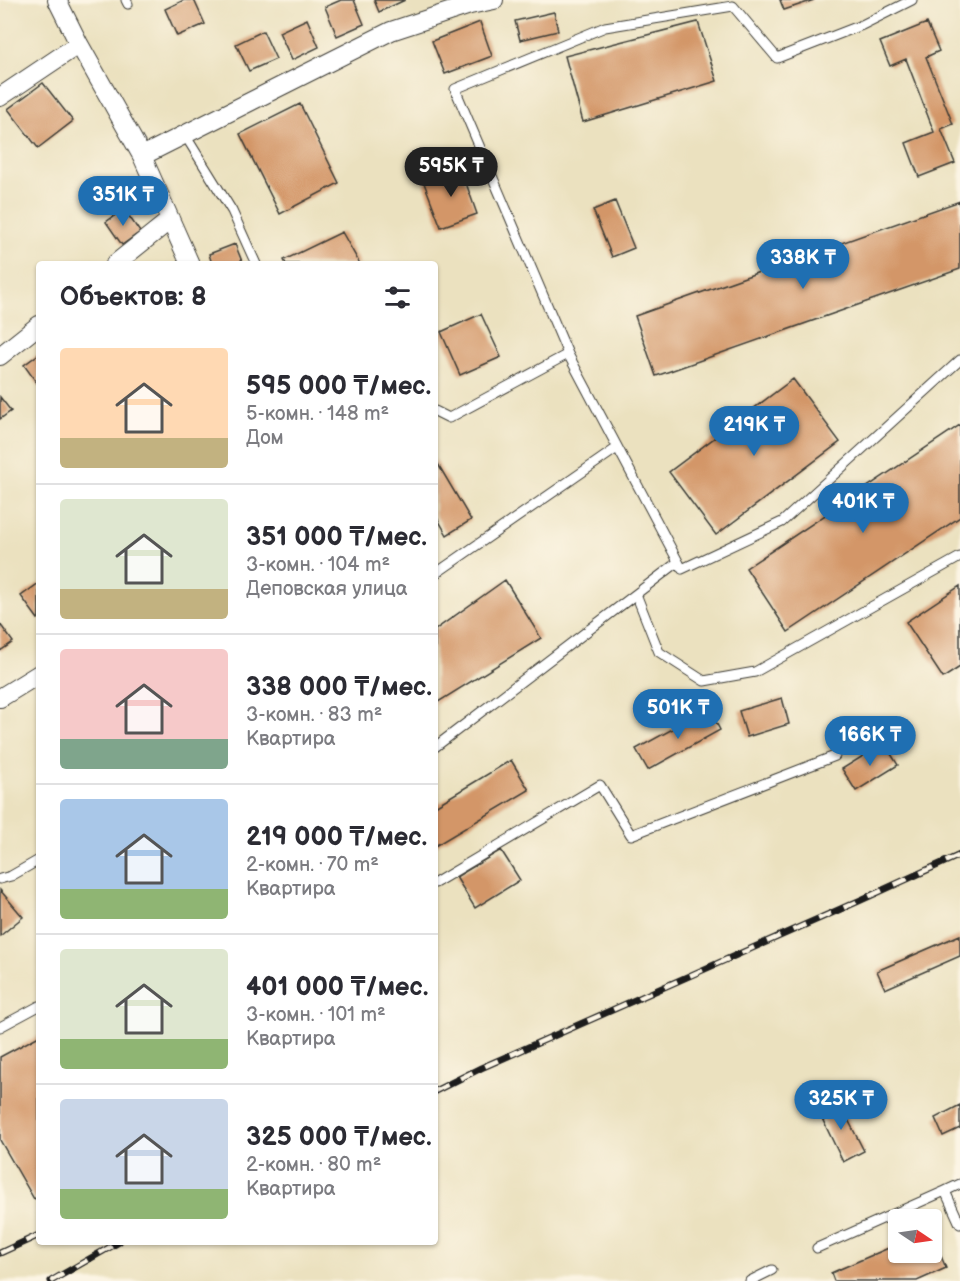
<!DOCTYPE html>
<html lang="ru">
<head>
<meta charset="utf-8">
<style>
	body { margin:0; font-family:"Balsamiq Sans",sans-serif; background:#f2f2f3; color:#2b2b33; height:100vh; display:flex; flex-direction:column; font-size:22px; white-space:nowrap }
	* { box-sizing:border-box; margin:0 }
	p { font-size:20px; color:#7c7c81 }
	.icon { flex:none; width:33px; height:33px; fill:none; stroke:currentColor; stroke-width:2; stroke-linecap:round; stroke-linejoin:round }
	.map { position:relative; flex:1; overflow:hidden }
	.side { position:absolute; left:36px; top:261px; width:402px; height:984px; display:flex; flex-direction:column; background:#fff; border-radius:6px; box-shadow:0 2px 4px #0004 }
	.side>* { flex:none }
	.needle { width:39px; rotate:103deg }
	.tools { position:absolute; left:888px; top:1209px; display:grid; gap:12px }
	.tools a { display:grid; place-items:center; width:54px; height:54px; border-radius:6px; background:#fff; box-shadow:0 2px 4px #0004; font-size:30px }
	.price { position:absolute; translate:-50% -51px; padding:0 14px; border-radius:21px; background:#1f6fb2; color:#fff; font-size:20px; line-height:39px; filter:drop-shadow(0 2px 3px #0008) }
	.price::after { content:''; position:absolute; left:50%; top:36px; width:18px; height:14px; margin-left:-9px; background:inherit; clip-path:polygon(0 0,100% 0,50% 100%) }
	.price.current { background:#222; color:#fff }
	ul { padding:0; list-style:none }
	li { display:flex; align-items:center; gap:18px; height:150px; padding:0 24px }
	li+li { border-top:2px solid #e1e1e2 }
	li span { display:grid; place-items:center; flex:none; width:168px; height:120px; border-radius:6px; color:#555 }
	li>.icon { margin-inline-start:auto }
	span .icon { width:72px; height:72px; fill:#fffc; stroke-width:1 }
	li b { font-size:26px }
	h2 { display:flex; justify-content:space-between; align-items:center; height:72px; padding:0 24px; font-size:26px }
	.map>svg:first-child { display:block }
</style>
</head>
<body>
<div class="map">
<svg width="960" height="1281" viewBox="0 0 960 1281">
	<rect width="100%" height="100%" fill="#fcf5e5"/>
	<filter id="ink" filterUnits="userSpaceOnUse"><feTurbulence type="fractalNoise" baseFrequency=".0167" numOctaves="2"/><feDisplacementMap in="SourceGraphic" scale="12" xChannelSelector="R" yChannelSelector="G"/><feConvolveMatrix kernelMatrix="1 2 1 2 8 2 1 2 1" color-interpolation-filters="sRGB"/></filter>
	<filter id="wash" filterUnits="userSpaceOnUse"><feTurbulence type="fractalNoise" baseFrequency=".008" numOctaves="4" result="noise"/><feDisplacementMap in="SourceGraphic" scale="24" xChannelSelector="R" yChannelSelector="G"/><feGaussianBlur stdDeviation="1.35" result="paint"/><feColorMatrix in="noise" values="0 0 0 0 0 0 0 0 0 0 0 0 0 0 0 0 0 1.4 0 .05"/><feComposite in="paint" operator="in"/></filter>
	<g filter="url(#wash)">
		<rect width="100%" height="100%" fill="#ebe1bf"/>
		<g id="blocks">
			<!-- building -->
			<path fill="#d39668" d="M184,0H194L205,24L177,36L165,9Z
				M341,0H354L364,24L337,36L325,7Z
				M374,0H405L379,12Z
				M780,0H814L784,10Z
				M554,12L558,31L520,40L515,21Z
				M307,19L319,47L292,60L279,32Z
				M480,22L492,56L445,74L432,41Z
				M698,22L717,81L583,122L565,56Z
				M927,23L939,51L926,57L953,124L941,129L955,163L919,177L906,143L934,132L906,59L890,66L880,42Z
				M263,31L276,59L249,71L236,44Z
				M43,83L73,121L38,148L8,109Z
				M300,104L339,183L280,214L240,134Z
				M461,169L477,214L441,227L424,183Z
				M615,201L634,248L612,257L593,210Z
				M960,201V269L656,376L635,316Z
				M124,209L140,232L122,245L106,222Z
				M342,232L360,264H286L284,260Z
				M235,244L243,264H212L209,254Z
				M481,314L501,357L460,375L441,332Z
				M39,354V386L24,365Z
				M793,379L840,442L716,535L669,472Z
				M0,397L11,411L0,419Z
				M960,425V517L788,632L746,568Z
				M435,459L471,520L447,535L435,514Z
				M505,580L541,638L435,704V630Z
				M39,583V618L38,619L21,596Z
				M960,586V667L943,678L906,622Z
				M0,624L13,642L0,651Z
				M782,698L789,724L747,737L739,711Z
				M709,709L720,730L648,770L636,749Z
				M884,743L898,765L856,791L842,769Z
				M511,760L529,790L435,846V806Z
				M501,850L520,880L475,908L456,877Z
				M0,890L23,917L0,936Z
				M960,935V956L885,989L877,971Z
				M39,1036V1196L34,1199L0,1140V1057Z
				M838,1100L864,1151L843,1162L818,1110Z
				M960,1105V1128L943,1136L935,1118Z
				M932,1235L946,1268L917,1281H834L831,1273L898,1244V1252H932Z"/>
		</g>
	</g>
	<g filter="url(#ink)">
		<use href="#blocks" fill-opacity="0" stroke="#3b3a34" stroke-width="1.5"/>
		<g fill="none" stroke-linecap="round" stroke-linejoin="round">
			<defs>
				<path id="lane" d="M126,0L128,4
					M912,0L862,25L777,58L733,6L605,27L455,89L568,354L682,569L782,522L960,360
					M185,135L232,211L256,264
					M435,411L449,418L568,354
					M435,574L617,448
					M636,594L659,652L704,681L755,672L960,557
					M435,747L678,562
					M0,879L11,876L39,860
					M435,883L600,785L631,835L835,756
					M0,1027L39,1006
					M945,1191L960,1184
					M817,1248L945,1191L960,1224
					M750,1281L772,1270"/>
				<path id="street" d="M57,0L79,44L142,156L190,264
					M0,97L79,44
					M142,156L391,31L470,5L494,0
					M115,264L170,220
					M0,356L39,325
					M0,698L39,674"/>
			</defs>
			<!-- lane casing -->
			<use href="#lane" stroke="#3b3a34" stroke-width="11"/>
			<!-- street casing -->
			<use href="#street" stroke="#3b3a34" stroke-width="20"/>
			<!-- lane -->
			<use href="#lane" stroke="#fff" stroke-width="9"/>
			<!-- street -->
			<use href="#street" stroke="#fff" stroke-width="18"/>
			<defs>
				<path id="rail" d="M435,1091L481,1068L861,900L960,855
					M0,1253L39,1235
					M51,1281L119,1242"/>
			</defs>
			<!-- rail casing -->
			<use href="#rail" stroke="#1c1c1c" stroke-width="7"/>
			<!-- rail -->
			<use href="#rail" stroke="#fcf5e5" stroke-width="4.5" stroke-dasharray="14" stroke-linecap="butt"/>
		</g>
	</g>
</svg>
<div class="tools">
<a><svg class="needle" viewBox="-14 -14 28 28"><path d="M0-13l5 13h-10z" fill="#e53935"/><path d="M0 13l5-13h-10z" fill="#7c7c81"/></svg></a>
</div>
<b class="price current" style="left:451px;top:198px">595K ₸</b>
<b class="price" style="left:123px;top:227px">351K ₸</b>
<b class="price" style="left:803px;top:290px">338K ₸</b>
<b class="price" style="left:754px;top:457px">219K ₸</b>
<b class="price" style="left:863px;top:534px">401K ₸</b>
<b class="price" style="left:678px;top:740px">501K ₸</b>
<b class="price" style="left:870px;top:767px">166K ₸</b>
<b class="price" style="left:841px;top:1131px">325K ₸</b>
<section class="side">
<h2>Объектов: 8<svg class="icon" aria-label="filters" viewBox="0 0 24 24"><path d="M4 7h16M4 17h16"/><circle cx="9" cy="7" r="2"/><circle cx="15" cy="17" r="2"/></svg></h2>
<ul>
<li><span style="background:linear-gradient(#ffd9b3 75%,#c2b280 0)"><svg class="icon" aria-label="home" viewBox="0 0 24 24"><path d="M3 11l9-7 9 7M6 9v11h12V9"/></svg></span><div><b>595 000 ₸/мес.</b><p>5-комн. · 148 m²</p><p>Дом</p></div></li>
<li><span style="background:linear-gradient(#dfe7d0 75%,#c2b280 0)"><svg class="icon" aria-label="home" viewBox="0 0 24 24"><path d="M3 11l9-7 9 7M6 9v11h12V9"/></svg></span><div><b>351 000 ₸/мес.</b><p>3-комн. · 104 m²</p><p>Деповская улица</p></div></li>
<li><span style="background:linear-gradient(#f6c9c9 75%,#7fa58c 0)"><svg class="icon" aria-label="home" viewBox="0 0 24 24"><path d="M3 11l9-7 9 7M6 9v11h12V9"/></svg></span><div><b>338 000 ₸/мес.</b><p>3-комн. · 83 m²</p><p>Квартира</p></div></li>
<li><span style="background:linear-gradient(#a9c7e8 75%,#8fb573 0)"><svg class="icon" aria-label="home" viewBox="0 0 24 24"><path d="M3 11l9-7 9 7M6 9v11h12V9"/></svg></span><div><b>219 000 ₸/мес.</b><p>2-комн. · 70 m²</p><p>Квартира</p></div></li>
<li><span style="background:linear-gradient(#dfe7d0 75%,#8fb573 0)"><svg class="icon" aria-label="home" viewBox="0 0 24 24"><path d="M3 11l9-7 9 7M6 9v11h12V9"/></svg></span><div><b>401 000 ₸/мес.</b><p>3-комн. · 101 m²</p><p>Квартира</p></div></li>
<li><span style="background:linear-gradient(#c9d6e8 75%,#8fb573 0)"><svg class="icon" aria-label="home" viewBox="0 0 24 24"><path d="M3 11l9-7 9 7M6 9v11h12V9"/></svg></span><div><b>325 000 ₸/мес.</b><p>2-комн. · 80 m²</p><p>Квартира</p></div></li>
</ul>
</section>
</div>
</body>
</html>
